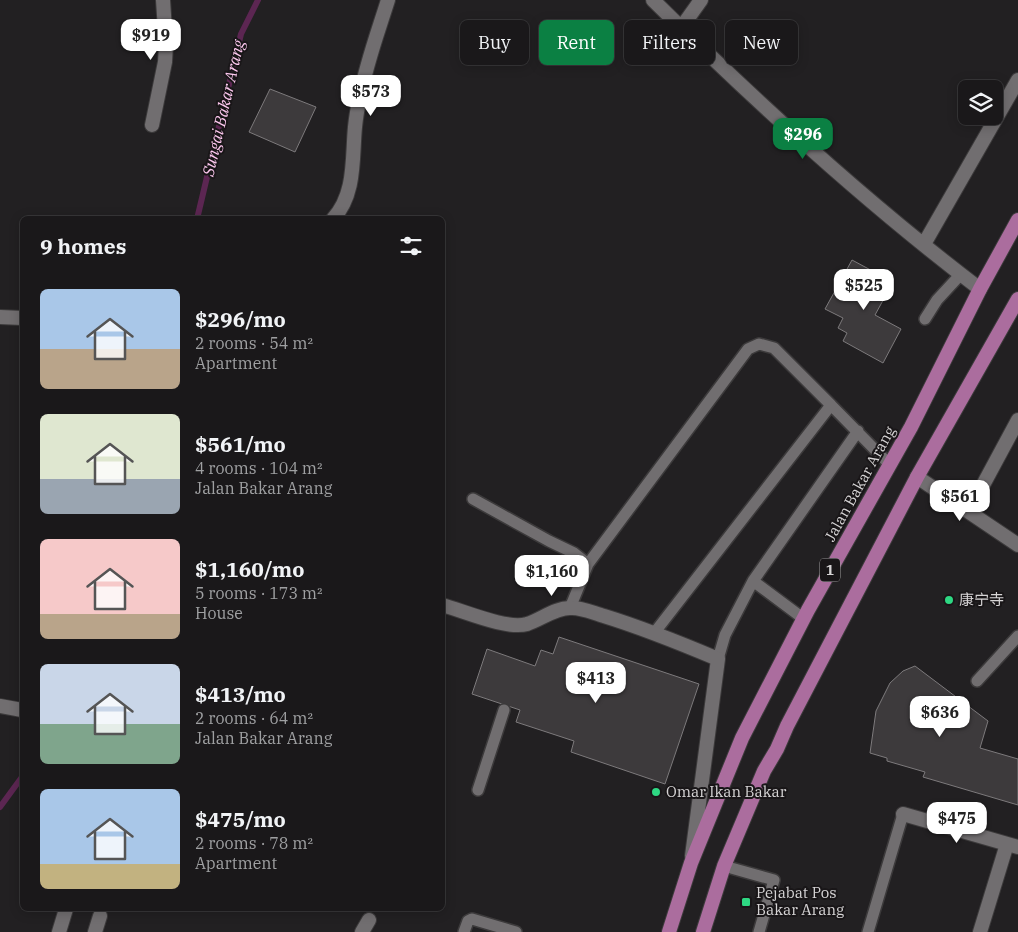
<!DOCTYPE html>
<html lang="en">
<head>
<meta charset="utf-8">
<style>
	body { margin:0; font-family:"IBM Plex Serif","Noto Sans SC",serif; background:#272527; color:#f1f3f6; height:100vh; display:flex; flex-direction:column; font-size:19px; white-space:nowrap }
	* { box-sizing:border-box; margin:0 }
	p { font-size:16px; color:#9fa0a2 }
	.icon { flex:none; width:28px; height:28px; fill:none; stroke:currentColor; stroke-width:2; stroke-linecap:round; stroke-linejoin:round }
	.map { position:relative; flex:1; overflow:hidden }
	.panel { position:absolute; left:20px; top:216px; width:425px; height:695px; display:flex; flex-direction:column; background:#1a181a; border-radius:8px; box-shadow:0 2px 12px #0003,0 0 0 1px #383739 }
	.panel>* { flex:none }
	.banner { position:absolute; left:460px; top:20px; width:475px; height:45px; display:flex; gap:10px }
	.fabs { position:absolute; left:958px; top:80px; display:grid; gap:10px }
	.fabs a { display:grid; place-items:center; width:45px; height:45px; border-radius:8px; background:#1a181a; box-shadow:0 2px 12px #0003,0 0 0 1px #383739; font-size:25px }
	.price { position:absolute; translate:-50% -42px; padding:0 11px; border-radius:10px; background:#fff; color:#222; font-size:16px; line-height:32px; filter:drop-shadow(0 1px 2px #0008) }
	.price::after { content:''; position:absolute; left:50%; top:30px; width:15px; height:11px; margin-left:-8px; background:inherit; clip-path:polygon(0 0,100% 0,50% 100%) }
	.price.current { background:#0b8043; color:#fff }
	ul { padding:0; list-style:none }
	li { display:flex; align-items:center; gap:15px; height:125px; padding:0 20px }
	li span { display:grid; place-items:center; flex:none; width:140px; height:100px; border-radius:8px; color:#555 }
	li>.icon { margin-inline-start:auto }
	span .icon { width:60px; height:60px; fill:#fffc; stroke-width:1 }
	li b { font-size:21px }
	h2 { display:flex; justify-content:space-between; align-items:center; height:60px; padding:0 20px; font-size:21px }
	.chip { padding:0 18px; border-radius:8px; background:#1a181a; box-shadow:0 2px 12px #0003,0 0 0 1px #383739; font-size:18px; line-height:45px }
	.chip.current { background:#0b8043; color:#fff }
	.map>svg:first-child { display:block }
</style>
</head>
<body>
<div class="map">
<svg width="1018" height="932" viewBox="0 0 1018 932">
	<rect width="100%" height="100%" fill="#222022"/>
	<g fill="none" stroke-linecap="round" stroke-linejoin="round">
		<!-- stream -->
		<path stroke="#5c2652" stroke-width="6" d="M197,219L241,34L258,0
			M0,807L22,777"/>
	</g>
	<!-- building -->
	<path fill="#3d3a3c" stroke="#7d7a7c" d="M270,89L316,107L295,152L249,132Z
		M852,260L893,282L875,315L901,329L883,363L843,341L847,333L838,328L843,318L825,309Z
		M559,637L699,684L665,784L571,752L574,741L516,722L520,710L472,694L487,649L535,666L541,650L553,654Z
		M915,666L988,721L980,748L1018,759V805L923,777L925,772L887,761V758L870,753L876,711L890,683L903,671Z"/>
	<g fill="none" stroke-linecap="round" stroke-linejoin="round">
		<defs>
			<path id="service" d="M925,319L937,300L961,274
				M473,499L549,541L574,553L588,564
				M753,581L804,619
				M570,608L588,564L748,349L759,344L774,348L831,405
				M655,632L831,405L890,465
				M718,659L725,635L753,581L858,431
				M977,681L1018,636
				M478,790L504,710
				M724,866L774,880L759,932
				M464,932L468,921L472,919L516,932
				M868,932L903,814"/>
			<path id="minor" d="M653,0C756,102 864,201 980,289
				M681,28L701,0
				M152,125L165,62L166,45L163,0
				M333,219C356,194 352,158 355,127C356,117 358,106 360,97C366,64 378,32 388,0
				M924,244L1018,80
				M0,317L22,318
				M917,477L1018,545
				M969,511L1018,420
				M442,605C464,611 507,630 527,624C542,619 555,608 570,608C581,607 593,613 604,616C643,628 680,643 718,659L692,856
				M0,706L22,710
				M903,814L1018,847
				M59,932L66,909
				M95,932L100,916
				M362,932L369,920
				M980,932L1007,844"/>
			<path id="primary" d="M669,932L691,863L742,738L808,610L911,427L980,289L1018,220
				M703,932L724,866L764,771L777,749L787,726L917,477L1018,299"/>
		</defs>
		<!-- service casing -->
		<use href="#service" stroke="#3c3a3b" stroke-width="14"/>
		<!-- minor casing -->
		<use href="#minor" stroke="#3c3a3b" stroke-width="16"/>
		<!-- primary casing -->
		<use href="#primary" stroke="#3c3a3b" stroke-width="16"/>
		<!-- service -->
		<use href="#service" stroke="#716e70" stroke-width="11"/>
		<!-- minor -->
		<use href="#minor" stroke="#716e70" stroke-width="14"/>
		<!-- primary -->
		<use href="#primary" stroke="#ab6d9e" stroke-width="14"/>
	</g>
	<!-- markers -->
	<g fill="#2ed883" stroke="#191618" stroke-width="2">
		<circle cx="949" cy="600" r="5"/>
		<circle cx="656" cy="792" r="5"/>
		<rect x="741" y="897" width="10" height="10" rx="2.5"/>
	</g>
	<g text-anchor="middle" stroke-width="4" stroke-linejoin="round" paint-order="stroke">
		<!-- shield labels -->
		<rect fill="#191618" stroke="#9d9b9c" stroke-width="1" x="820" y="558.5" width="20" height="23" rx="4"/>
		<g font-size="14" font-weight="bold" fill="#d6d4d5">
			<text x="830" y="575">1</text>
		</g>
		<!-- street labels -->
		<g font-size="15" fill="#d6d4d5" stroke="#191618">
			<text transform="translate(860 484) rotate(-61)" y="5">Jalan Bakar Arang</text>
		</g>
		<!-- poi labels -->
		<g font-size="15" fill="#d6d4d5" stroke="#191618" text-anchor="start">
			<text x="959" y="605">康宁寺</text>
			<text x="666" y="797">Omar Ikan Bakar</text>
			<text x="756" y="898">Pejabat Pos<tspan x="756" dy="17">Bakar Arang</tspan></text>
		</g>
		<!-- water labels -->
		<g font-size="16" font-style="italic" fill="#ffcaf1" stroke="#191618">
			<text transform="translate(223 108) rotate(-77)" y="6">Sungai Bakar Arang</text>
		</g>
	</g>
</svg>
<div class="fabs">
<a><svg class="icon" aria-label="layers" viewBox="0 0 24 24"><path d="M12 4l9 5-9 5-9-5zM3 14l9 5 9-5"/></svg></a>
</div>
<b class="price" style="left:151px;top:61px">$919</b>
<b class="price" style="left:371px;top:117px">$573</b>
<b class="price current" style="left:803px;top:160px">$296</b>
<b class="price" style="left:864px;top:311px">$525</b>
<b class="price" style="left:960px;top:522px">$561</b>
<b class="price" style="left:552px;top:597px">$1,160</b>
<b class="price" style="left:596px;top:704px">$413</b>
<b class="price" style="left:940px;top:738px">$636</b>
<b class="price" style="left:957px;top:844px">$475</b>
<div class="banner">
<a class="chip">Buy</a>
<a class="chip current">Rent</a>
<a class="chip">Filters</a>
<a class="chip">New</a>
</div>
<section class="panel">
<h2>9 homes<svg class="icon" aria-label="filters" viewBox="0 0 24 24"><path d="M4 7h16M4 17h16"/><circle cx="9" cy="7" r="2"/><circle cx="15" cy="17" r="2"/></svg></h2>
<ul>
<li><span style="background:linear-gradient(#a9c7e8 60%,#b9a48a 0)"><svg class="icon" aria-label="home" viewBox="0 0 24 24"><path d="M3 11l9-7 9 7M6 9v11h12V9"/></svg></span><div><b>$296/mo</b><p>2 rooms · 54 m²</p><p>Apartment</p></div></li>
<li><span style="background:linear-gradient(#dfe7d0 65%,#9aa5b1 0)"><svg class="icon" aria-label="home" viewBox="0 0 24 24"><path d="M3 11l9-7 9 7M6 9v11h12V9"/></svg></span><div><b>$561/mo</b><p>4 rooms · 104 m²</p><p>Jalan Bakar Arang</p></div></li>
<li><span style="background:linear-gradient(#f6c9c9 75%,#b9a48a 0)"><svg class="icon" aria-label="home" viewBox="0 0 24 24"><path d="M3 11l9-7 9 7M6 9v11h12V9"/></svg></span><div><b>$1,160/mo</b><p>5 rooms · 173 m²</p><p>House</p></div></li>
<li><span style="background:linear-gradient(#c9d6e8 60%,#7fa58c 0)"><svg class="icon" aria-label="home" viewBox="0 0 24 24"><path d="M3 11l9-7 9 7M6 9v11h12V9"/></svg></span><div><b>$413/mo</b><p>2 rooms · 64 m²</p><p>Jalan Bakar Arang</p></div></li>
<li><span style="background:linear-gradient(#a9c7e8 75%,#c2b280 0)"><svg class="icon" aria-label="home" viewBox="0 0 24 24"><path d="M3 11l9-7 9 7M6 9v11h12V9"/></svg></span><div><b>$475/mo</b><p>2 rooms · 78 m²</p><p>Apartment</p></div></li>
</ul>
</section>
</div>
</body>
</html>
